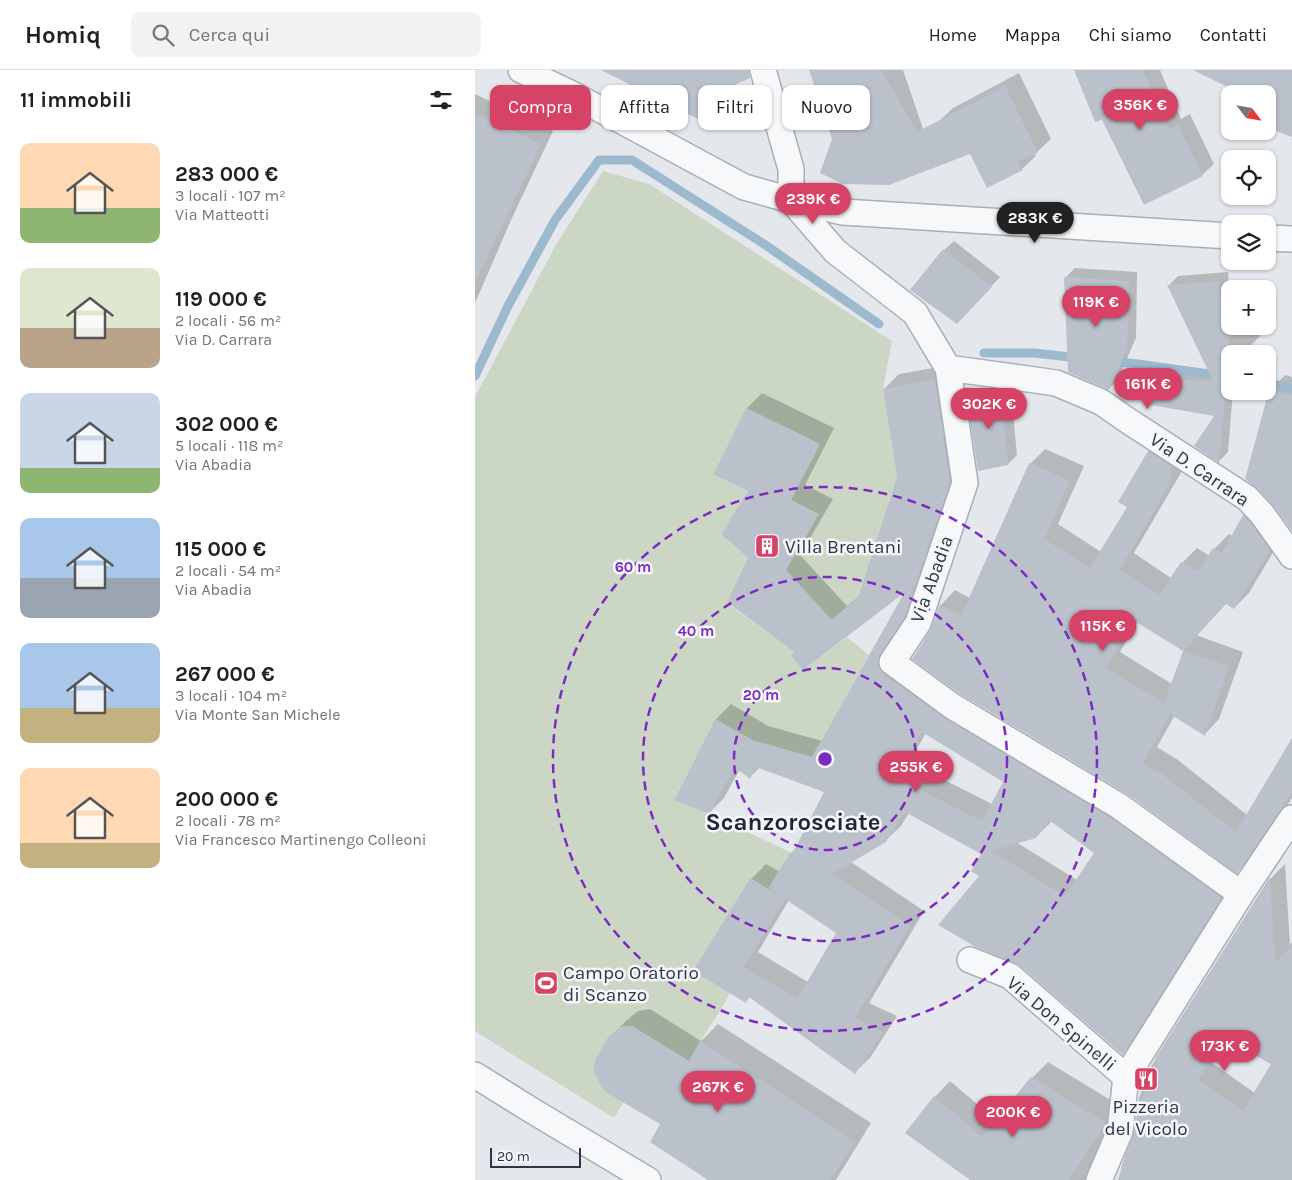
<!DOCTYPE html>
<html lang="it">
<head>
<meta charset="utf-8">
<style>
	body { margin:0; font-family:Karla,sans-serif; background:#f2f2f2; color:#202124; height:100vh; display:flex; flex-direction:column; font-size:19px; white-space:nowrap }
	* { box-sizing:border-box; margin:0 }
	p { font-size:16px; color:#757577 }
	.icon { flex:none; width:28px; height:28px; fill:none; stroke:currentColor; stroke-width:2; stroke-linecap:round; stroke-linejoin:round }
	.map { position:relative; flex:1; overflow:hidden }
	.drawer { display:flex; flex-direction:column; background:#fff; width:475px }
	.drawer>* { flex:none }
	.guide { position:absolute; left:15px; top:15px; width:475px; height:45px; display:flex; gap:10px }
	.needle { width:32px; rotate:121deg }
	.controls { position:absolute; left:746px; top:15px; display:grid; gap:10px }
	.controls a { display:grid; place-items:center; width:55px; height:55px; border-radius:10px; background:#fff; box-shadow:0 1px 4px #0004; font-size:25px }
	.scale { position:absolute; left:15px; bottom:12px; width:91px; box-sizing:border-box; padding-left:5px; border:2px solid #2a3746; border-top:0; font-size:14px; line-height:18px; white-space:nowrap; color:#2a3746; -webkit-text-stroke:4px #f4f6f9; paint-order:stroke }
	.price { position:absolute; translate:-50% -42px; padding:0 11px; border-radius:18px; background:#d74367; color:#fff; font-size:16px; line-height:32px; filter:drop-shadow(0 1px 2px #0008) }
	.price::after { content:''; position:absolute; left:50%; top:30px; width:15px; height:11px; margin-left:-8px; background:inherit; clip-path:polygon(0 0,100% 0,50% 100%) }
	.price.on { background:#222; color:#fff }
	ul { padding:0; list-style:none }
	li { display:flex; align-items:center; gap:15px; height:125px; padding:0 20px }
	li span { display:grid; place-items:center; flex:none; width:140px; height:100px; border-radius:10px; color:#555 }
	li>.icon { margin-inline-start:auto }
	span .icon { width:60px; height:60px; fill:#fffc; stroke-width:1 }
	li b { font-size:21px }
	h2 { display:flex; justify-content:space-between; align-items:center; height:60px; padding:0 20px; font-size:21px }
	.chip { padding:0 18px; border-radius:10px; background:#fff; box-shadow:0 1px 4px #0004; font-size:18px; line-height:45px }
	.chip.on { background:#d74367; color:#fff }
	header { display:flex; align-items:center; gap:30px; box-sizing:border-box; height:70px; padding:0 25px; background:#fff; border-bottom:1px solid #e0e0e0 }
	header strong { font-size:24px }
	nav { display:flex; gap:28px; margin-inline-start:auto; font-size:18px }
	.search { width:350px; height:45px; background:#f2f2f2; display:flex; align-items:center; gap:12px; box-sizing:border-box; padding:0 18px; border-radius:10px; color:#757577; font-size:19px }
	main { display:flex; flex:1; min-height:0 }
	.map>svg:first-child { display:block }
</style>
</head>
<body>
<header>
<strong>Homiq</strong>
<div class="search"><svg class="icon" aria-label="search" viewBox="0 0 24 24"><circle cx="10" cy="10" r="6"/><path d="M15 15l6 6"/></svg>Cerca qui</div>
<nav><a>Home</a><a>Mappa</a><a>Chi siamo</a><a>Contatti</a></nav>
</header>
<main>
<section class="drawer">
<h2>11 immobili<svg class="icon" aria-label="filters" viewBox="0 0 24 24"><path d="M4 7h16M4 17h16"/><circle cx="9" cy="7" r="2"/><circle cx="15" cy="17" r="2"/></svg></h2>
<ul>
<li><span style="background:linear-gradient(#ffd9b3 65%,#8fb573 0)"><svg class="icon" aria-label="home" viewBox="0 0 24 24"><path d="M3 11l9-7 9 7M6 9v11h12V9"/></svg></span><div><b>283 000 €</b><p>3 locali · 107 m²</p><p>Via Matteotti</p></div></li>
<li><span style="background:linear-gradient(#dfe7d0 60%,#b9a48a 0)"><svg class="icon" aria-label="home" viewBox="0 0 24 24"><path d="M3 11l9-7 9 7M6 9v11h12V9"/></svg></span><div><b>119 000 €</b><p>2 locali · 56 m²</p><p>Via D. Carrara</p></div></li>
<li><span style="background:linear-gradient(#c9d6e8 75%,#8fb573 0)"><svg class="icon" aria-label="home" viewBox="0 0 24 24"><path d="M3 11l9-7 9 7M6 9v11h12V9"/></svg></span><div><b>302 000 €</b><p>5 locali · 118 m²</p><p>Via Abadia</p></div></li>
<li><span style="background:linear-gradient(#a9c7e8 60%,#9aa5b1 0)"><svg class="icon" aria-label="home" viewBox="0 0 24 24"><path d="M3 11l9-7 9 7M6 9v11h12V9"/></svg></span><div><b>115 000 €</b><p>2 locali · 54 m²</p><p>Via Abadia</p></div></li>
<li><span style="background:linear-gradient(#a9c7e8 65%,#c2b280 0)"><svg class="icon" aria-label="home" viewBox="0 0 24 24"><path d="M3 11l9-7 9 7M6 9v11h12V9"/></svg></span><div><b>267 000 €</b><p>3 locali · 104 m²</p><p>Via Monte San Michele</p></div></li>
<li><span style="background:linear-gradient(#ffd9b3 75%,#c2b280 0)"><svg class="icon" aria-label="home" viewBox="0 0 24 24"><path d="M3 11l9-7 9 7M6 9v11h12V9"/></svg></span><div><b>200 000 €</b><p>2 locali · 78 m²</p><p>Via Francesco Martinengo Colleoni</p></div></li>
</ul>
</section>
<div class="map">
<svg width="817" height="1110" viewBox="0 0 817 1110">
	<rect width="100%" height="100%" fill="#e4e8ec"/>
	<!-- green -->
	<path fill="#cbd7c4" d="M128,101L174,114L417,271L408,319L422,407L383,527L357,550L308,505L344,444L316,430L345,374L271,338L238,403L273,421L246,464L273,488L252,533L336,594L372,567L394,585L337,687L277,670L240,649L199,729L234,744L315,782L293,819L275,808L218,901L255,923C243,947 226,967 214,991L157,956L145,957L133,967L120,990L118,1001L129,1021L149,1032L139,1048L0,961V327L82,173Z"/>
	<!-- shadow -->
	<path fill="#0003" fill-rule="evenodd" d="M129,0H269L245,20L239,35L225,49Z
		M336,0H428L458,88L359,69Z
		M600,0H685L706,49L715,44L739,94L727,105L627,48Z
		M544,3L576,69L562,82L559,83L561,86L547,99L496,82L464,51L478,38Z
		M0,24L78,61L37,148L0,233Z
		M479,171L525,207L482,252L437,220L469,180Z
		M600,198L662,202L661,268L643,309L634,319L590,208Z
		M753,202L754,216H778L779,219H755V256H784L785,266L776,275H762V284H755V321H758L753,382L744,391L742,345L679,308L688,299L735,301L694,215L703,206Z
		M475,295L490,396L419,583L761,812L663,969L648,983L506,806L507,784L434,743L426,756L410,771L376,792L449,841L394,933L422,946L395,988L380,1002L276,926L271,931L220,900L276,809L291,794L305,802L316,783L322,777L350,722L285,697L275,707L265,699L249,728L234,743L200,729L241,649L256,634L293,656L347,671L433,518L321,582L275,487V420L272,338L287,323L359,358L330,415L358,429L325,485L372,536L385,525L424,407L409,319L424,304ZM451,663L529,712L517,734L434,692ZM577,751L621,782L602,810L541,772L561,767ZM314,830L363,862L333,912L283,882Z
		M810,305L817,307V377L795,320Z
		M533,311H535L542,385L533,394L494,331L503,321Z
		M689,367L710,396L659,483L696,508L707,493L722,478L735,486L739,479L754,464L758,466L769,446L784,431L809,464L774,523L759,538L751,533L721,565L768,582L744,649L730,664L700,645L682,677L703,690L772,745L817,670V728L777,787L762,802L456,561L466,535L480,520L495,528L555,394L570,379L609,396L583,454L626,482L653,437L645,432L674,381ZM663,551L709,580L697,614L645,582Z
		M810,794L815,875L817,872V1110H648L660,1066L664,1028L673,1004L672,1003L796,808ZM754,970L797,994L780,1023L737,993Z
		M175,939L226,971L243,954L396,1053L361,1110H236L186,1053L134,968L152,950L163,941Z
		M573,992L647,1037L615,1110H497L460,1027L475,1011L522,1051L557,1008Z"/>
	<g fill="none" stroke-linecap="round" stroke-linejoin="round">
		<!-- stream -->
		<path stroke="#9db9ce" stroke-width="9" d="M509,283H559L604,288
			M636,291L663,294L755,307
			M0,306L33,236L80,150L124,90H157L289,174L404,254
			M792,313L817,318"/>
	</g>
	<!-- building -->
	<path fill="#bac1cb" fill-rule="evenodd" d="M126,0H274L275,8L235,26L225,50Z
		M334,0H406L442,62L530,16L563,83L542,91L548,100L512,118L495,84L414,115L368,114L345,103L357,69Z
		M599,0H668L694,59L703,55L728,106L669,135L627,50L620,52Z
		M718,0H817V67L792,57V24H767Z
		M0,43L66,74L0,213Z
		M468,179L517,217L482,254L435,220Z
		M589,207L654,211L652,279L634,320L593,302Z
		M744,211L745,224L755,225V256H756L744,393L719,376L739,346L676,335L678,308L738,311L692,215Z
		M460,309L475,412L441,513L436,518L439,520L430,547L405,584L403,591L404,598L408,604L470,648L636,748L747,828L648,985L544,895L499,876L463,855L504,806L496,801L506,784L430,742L411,772L357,804L435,856L380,948L408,962L380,1004L274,927L271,933L218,901L275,808L310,829L294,818L315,782L317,784L349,722L281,697L275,709L260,697L234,744L199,730L240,649L277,670L337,687L429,523L328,600L316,586L319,582L252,532L273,488L246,464L273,421L238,404L271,338L345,374L316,430L344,444L311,500L357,550L383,527L422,407L408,319ZM447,662L528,712L507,751L420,707ZM574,750L619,783L590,826L516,781L561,768ZM310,829L361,863L322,929L269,897Z
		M523,319L526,320L533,395L503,401L492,330Z
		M794,320L817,325V461L797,434L782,418L770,409Z
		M673,381L697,396L696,412L645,499L684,525L706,492L723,502L738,478L747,483L768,445L776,453L795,480L759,539L751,534L708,581L754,596L730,666L695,644L668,693L688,705L761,762L817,668V723L762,804L652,724L485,624L437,589L455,561L465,534L486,546L554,393L595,411L569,469L615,498L652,437L643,432ZM658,550L708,581L689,633L631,598Z
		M795,807L800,893L817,875V1110H643L650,1085L658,1066L660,1052L681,987ZM752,970L796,994L768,1041L723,1009Z
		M157,956L214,991L225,971L380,1071L355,1110H233L175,1072L185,1054L129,1021L118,1001L120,990L133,967L145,957Z
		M556,1007L631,1053L594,1110H495L430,1063L459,1026L507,1067Z"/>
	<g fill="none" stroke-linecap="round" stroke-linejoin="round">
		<defs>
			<path id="minor" d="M46,0L95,23L269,117L316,130L368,142L755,166
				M288,0L316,99V130
				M316,130L360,181L440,243L473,298L490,413L443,553L417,592L477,636L644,736L766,824
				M792,168L817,169
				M473,298L581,313L626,332L655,352L772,428L787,444L817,486
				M495,890L535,906L651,1007
				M0,1005L56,1040L173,1110
				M624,1110L645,1061L651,1007L766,824L817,748"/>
		</defs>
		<!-- minor casing -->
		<use href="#minor" stroke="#a8afb7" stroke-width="28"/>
		<!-- minor -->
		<use href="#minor" stroke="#f7f8fa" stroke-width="25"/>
	</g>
	<!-- distance rings -->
	<g fill="none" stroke="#7b2cbf" stroke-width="2.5" stroke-dasharray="9 6">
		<circle cx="350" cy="689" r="91"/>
		<circle cx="350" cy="689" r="182"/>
		<circle cx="350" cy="689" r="272"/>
	</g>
	<!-- icons -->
	<defs>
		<symbol id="building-square" viewBox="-11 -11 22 22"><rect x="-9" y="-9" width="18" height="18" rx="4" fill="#d74367" stroke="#f4f6f9"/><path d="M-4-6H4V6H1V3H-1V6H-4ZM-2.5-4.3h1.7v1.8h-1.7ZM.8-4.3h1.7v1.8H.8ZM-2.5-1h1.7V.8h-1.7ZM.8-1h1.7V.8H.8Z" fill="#fff"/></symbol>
		<symbol id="stadium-square" viewBox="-11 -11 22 22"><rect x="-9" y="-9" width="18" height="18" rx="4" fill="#d74367" stroke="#f4f6f9"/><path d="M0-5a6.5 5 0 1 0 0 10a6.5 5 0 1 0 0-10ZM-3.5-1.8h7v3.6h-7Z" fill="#fff"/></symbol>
		<symbol id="restaurant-square" viewBox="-11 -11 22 22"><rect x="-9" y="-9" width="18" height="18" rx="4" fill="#d74367" stroke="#f4f6f9"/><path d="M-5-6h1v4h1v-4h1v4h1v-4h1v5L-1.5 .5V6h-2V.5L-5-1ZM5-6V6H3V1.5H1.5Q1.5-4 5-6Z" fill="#fff"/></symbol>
	</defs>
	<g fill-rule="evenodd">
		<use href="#building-square" x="278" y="462" width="28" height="28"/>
		<use href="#stadium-square" x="57" y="899" width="28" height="28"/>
		<use href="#restaurant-square" x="657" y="995" width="28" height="28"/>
	</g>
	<g text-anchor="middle" stroke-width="5" stroke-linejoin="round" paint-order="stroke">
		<!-- street labels -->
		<g font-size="19" fill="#2a3746" stroke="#f4f6f9">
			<text transform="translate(725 399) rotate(34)" y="7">Via D. Carrara</text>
			<text transform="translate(456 509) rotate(-70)" y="7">Via Abadia</text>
			<text transform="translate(587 953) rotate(40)" y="7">Via Don Spinelli</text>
		</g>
		<!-- poi labels -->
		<g font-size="19" fill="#2a3746" stroke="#f4f6f9" text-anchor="start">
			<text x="310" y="483">Villa Brentani</text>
			<text x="88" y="909">Campo Oratorio<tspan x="88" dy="22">di Scanzo</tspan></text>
			<text x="671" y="1043" text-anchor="middle">Pizzeria<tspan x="671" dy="22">del Vicolo</tspan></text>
		</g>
		<!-- district labels -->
		<g font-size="24" font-weight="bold" fill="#1c2837" stroke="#f4f6f9">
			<text x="318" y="760">Scanzorosciate</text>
		</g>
	</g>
	<circle cx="350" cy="689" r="8" fill="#7b2cbf" stroke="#f4f6f9" stroke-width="2.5"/>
	<g font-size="15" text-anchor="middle" font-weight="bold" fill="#7b2cbf" stroke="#f4f6f9" stroke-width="5" stroke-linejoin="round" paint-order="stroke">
		<text x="158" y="502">60 m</text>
		<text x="221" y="566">40 m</text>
		<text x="286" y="630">20 m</text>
	</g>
</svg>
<div class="controls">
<a><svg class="needle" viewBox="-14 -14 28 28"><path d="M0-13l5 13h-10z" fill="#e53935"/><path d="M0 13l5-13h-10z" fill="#757577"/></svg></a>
<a><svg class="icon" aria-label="locate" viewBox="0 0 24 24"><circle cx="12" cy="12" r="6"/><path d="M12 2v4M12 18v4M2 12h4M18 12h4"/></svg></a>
<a><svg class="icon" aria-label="layers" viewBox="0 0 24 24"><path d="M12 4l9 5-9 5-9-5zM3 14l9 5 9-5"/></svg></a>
<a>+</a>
<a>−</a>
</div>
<div class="scale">20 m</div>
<b class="price" style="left:665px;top:61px">356K €</b>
<b class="price" style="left:338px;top:155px">239K €</b>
<b class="price on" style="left:560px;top:174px">283K €</b>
<b class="price" style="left:621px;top:258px">119K €</b>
<b class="price" style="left:673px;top:340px">161K €</b>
<b class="price" style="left:514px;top:360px">302K €</b>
<b class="price" style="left:628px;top:582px">115K €</b>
<b class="price" style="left:441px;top:723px">255K €</b>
<b class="price" style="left:750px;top:1002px">173K €</b>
<b class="price" style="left:243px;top:1043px">267K €</b>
<b class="price" style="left:538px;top:1068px">200K €</b>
<div class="guide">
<a class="chip on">Compra</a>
<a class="chip">Affitta</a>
<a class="chip">Filtri</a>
<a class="chip">Nuovo</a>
</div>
</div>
</main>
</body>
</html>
